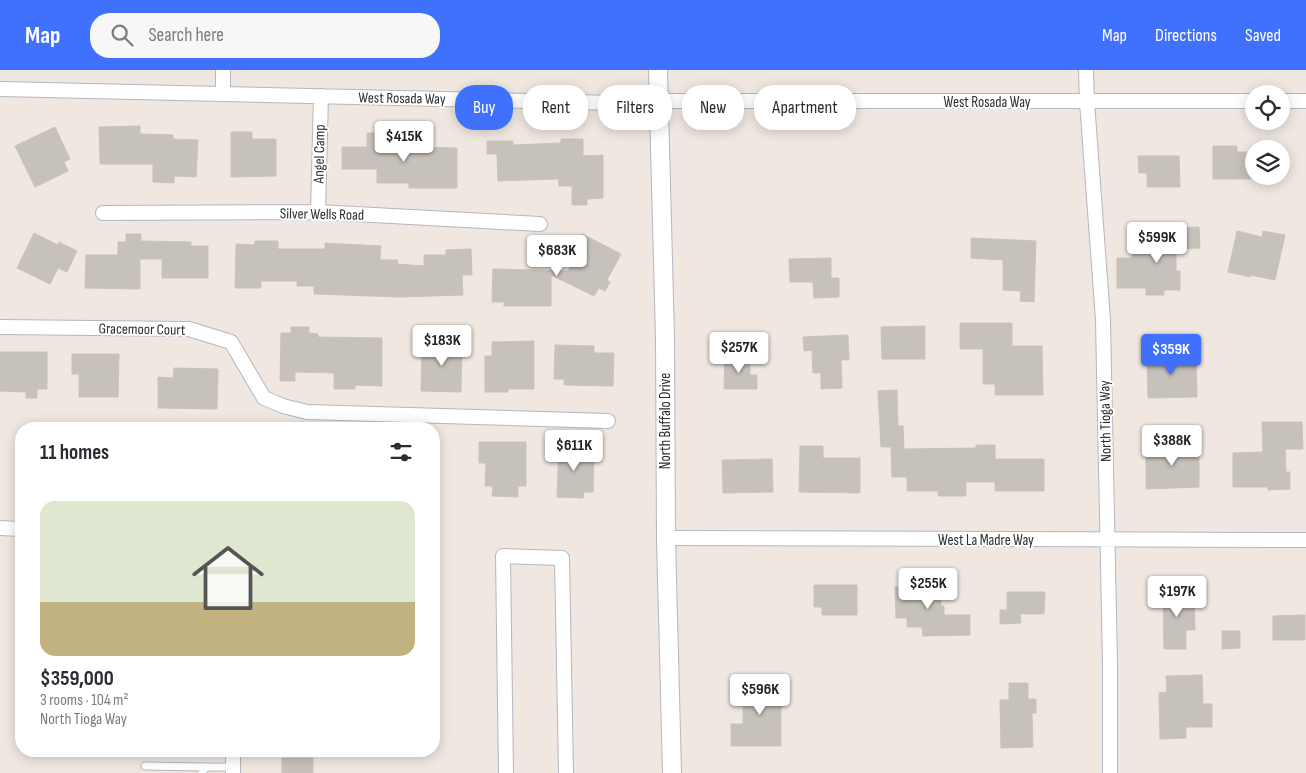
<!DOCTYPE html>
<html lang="en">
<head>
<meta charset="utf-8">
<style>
	body { margin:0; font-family:"Sofia Sans Condensed",sans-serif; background:#f7f7f7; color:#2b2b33; height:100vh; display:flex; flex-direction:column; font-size:19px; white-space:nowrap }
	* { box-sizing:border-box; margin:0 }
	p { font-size:16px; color:#7c7c81 }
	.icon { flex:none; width:28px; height:28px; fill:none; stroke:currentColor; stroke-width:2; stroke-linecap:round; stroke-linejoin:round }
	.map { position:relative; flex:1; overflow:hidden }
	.side { position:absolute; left:15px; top:352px; width:425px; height:335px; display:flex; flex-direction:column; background:#fff; border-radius:20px; box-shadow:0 2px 12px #0003 }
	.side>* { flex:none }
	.hud { position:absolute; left:455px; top:15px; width:475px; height:45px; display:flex; gap:10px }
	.fabs { position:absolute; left:1245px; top:15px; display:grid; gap:10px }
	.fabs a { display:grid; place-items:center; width:45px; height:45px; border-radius:50%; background:#fff; box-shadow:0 2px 12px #0003; font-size:25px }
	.price { position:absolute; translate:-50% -42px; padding:0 11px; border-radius:5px; background:#fff; color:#222; font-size:16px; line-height:32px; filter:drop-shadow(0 1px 2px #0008) }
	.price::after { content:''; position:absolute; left:50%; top:30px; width:15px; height:11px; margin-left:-8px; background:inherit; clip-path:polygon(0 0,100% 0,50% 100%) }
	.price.selected { background:#3f71fc; color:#fff }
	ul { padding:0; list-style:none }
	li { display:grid; align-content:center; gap:10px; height:265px; padding:0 25px }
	li span { display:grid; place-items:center; height:155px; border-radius:15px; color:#555 }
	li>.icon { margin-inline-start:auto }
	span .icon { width:90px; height:90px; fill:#fffc; stroke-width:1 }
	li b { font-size:21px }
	h2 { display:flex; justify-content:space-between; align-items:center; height:60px; padding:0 25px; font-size:21px }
	.pill { padding:0 18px; border-radius:20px; background:#fff; box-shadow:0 2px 12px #0003; font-size:18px; line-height:45px }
	.pill.selected { background:#3f71fc; color:#fff }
	header { display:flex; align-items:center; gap:30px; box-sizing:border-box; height:70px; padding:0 25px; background:#3f71fc; color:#fff }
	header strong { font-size:24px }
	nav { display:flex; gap:28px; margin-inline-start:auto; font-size:18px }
	.search { width:350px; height:45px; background:#f7f7f7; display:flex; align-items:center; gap:12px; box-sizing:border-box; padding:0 18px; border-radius:20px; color:#7c7c81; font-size:19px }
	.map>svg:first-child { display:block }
</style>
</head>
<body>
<header>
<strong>Map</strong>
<div class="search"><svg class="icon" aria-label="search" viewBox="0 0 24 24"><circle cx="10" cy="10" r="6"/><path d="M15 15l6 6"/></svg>Search here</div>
<nav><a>Map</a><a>Directions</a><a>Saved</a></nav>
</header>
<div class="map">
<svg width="1306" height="703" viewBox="0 0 1306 703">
	<rect width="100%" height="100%" fill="#efe7e0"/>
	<!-- building -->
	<path fill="#c7c1bc" stroke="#cac3b9" d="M140,56V64L173,65V69L198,70L196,107L174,106V113L153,112V94H100L99,57Z
		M55,57L70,89L64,92L68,101L35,117L15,76Z
		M231,62H252V69H276V106L231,107Z
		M367,63H389V76H398V77L457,78V118H409V113H377V99H342V77H367Z
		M561,69H583V86L603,85V128L587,129V135H572V116H559L558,109L498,111L497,84H487V71H513V75L561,73Z
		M1213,76H1237V82H1254V109H1213Z
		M1138,86H1179L1180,117H1147V103H1139Z
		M1199,157L1200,178L1176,179V201H1180V220H1164V225H1146V218H1117V188H1132V178H1170V158Z
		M1237,161L1262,167L1263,161L1285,165L1275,210L1250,205V207L1228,202Z
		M34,163L58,175L59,172L77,181L67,202L58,198L50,214L17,198Z
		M126,164H141V171L191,172V176H208V208H162V189H140V219L85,218L86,185H118V172H126Z
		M582,164L621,184L607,210L610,212L605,221L599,218L594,226L551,205V236H504V232H492L493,199L568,201L577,183L573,181Z
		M971,168L1036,171L1034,232L1020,231L1021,221L1003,220V190L971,188Z
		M255,171H278V179H325V173L381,176L380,190H398L397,194L424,196V185H446V180L471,179L472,205H462L463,225L400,227L314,224V216H297V211H261V218H235L236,174L255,175Z
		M831,188V208H839V227L814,228L813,212H790L789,189Z
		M960,253H1012V276H1042L1043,325H995V314H983V279H960Z
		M925,256V289H882L881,257Z
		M291,257H309V263L318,264V267L382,268V316L355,315V319H334V303L295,302V311H280L281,263H291Z
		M848,265L849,290H841L842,318L821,319V303H813L812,280L804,281L803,267Z
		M429,271H462L461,322L421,321L422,278H429Z
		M534,271V319H508V322H485V286H492V272Z
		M555,275L594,276V283H614L613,316L564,315V309H554Z
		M1147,281H1168V287L1196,286L1197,327L1148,328Z
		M0,282H47V319H37V328H26V322L0,321Z
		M72,284H119L118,327H79V304H72Z
		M725,286H750V305H757V319H724Z
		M174,298L218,299L217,339L158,338V307L173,308Z
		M897,320L898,356H903L904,379L976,378V375H995V389H1044V421H995V412H966V426H938V421H907V407H892L891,377H881L878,321Z
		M1262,352H1302L1303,379H1285L1286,402H1290V419L1268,420V417H1233V383L1263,382Z
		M479,372H526V416H518V427L492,426L493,416H485L486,393H479Z
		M559,373H573V383H594L593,422H584L583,428L557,427Z
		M1199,375V417L1146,419V376Z
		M800,376H823V388H860V423L799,422Z
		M772,389L773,422L723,423L722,390Z
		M927,508L928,516H940L941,536H944V545H970V565L923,566L922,557H907V548H896L895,517H906V509Z
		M814,515H857V545H822V537H814Z
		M1163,520H1185V527L1194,526L1195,560H1186V579H1164Z
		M1007,522H1045L1044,544H1020L1021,553L1000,554V540H1007Z
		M1305,545V570H1273V546Z
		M1222,561H1240V578L1222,579Z
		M1202,605L1203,634H1212V657H1186V668L1160,669L1159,623L1167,622L1166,606Z
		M743,611H781V676H731V654H743Z
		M1009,613H1028V629H1036V643H1032L1033,677L1001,678L1000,630H1009Z
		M282,688H313V703H282Z"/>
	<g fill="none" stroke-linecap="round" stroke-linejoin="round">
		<defs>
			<path id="service" d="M145,696L206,697
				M202,703L206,697H233"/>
			<path id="minor" d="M223,0V23
				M1086,0L1087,32L1103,250L1110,594V703
				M0,19L617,33L659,31H1254
				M1281,31H1306
				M318,142L321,26
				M103,143L318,142L540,154
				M0,257L189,259L231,272L264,328L283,336L307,342L608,351
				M0,458L21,459
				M666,468L1306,470
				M233,681V703
				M506,703L503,486L562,488L566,703"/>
			<path id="tertiary" d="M658,0L665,268L666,468L672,703"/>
		</defs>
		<!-- service casing -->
		<use href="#service" stroke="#b3b7c1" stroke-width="9"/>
		<!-- minor casing -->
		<use href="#minor" stroke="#b3b7c1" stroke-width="16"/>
		<!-- tertiary casing -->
		<use href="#tertiary" stroke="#b3b7c1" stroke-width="20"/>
		<!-- service -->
		<use href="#service" stroke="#fff" stroke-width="7"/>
		<!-- minor -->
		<use href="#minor" stroke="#fff" stroke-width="14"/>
		<!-- tertiary -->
		<use href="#tertiary" stroke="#fff" stroke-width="18"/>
	</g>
	<g text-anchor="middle" stroke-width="4" stroke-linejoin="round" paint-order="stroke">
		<!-- street labels -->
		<g font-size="15" fill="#2d2d2d" stroke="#fff">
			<text transform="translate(402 28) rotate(1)" y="5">West Rosada Way</text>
			<text x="987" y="37">West Rosada Way</text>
			<text transform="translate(319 84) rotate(-89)" y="5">Angel Camp</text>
			<text transform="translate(322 144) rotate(1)" y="5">Silver Wells Road</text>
			<text transform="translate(142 259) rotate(1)" y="5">Gracemoor Court</text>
			<text transform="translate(665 351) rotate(-90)" y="5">North Buffalo Drive</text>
			<text transform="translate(1105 351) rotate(-91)" y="5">North Tioga Way</text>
			<text x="986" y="475">West La Madre Way</text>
		</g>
	</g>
</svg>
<div class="fabs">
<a><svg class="icon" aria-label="locate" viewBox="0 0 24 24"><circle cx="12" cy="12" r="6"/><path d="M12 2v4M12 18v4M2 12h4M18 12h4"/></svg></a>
<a><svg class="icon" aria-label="layers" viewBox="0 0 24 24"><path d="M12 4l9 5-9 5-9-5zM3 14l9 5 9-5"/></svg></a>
</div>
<b class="price" style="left:404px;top:93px">$415K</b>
<b class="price" style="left:1157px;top:194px">$599K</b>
<b class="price" style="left:557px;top:207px">$683K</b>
<b class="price" style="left:442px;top:297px">$183K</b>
<b class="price" style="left:739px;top:304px">$257K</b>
<b class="price selected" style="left:1171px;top:306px">$359K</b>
<b class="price" style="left:1172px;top:397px">$388K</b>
<b class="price" style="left:574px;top:402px">$611K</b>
<b class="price" style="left:928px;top:540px">$255K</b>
<b class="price" style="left:1177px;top:548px">$197K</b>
<b class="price" style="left:760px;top:646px">$596K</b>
<div class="hud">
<a class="pill selected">Buy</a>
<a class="pill">Rent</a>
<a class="pill">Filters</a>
<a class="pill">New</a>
<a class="pill">Apartment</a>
</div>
<section class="side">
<h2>11 homes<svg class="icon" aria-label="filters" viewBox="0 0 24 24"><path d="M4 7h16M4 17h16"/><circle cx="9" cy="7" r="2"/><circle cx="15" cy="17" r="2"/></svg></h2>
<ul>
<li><span style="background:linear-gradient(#dfe7d0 65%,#c2b280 0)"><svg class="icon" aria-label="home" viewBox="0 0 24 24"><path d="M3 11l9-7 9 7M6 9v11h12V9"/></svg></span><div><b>$359,000</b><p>3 rooms · 104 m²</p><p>North Tioga Way</p></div></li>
</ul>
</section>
</div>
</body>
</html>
